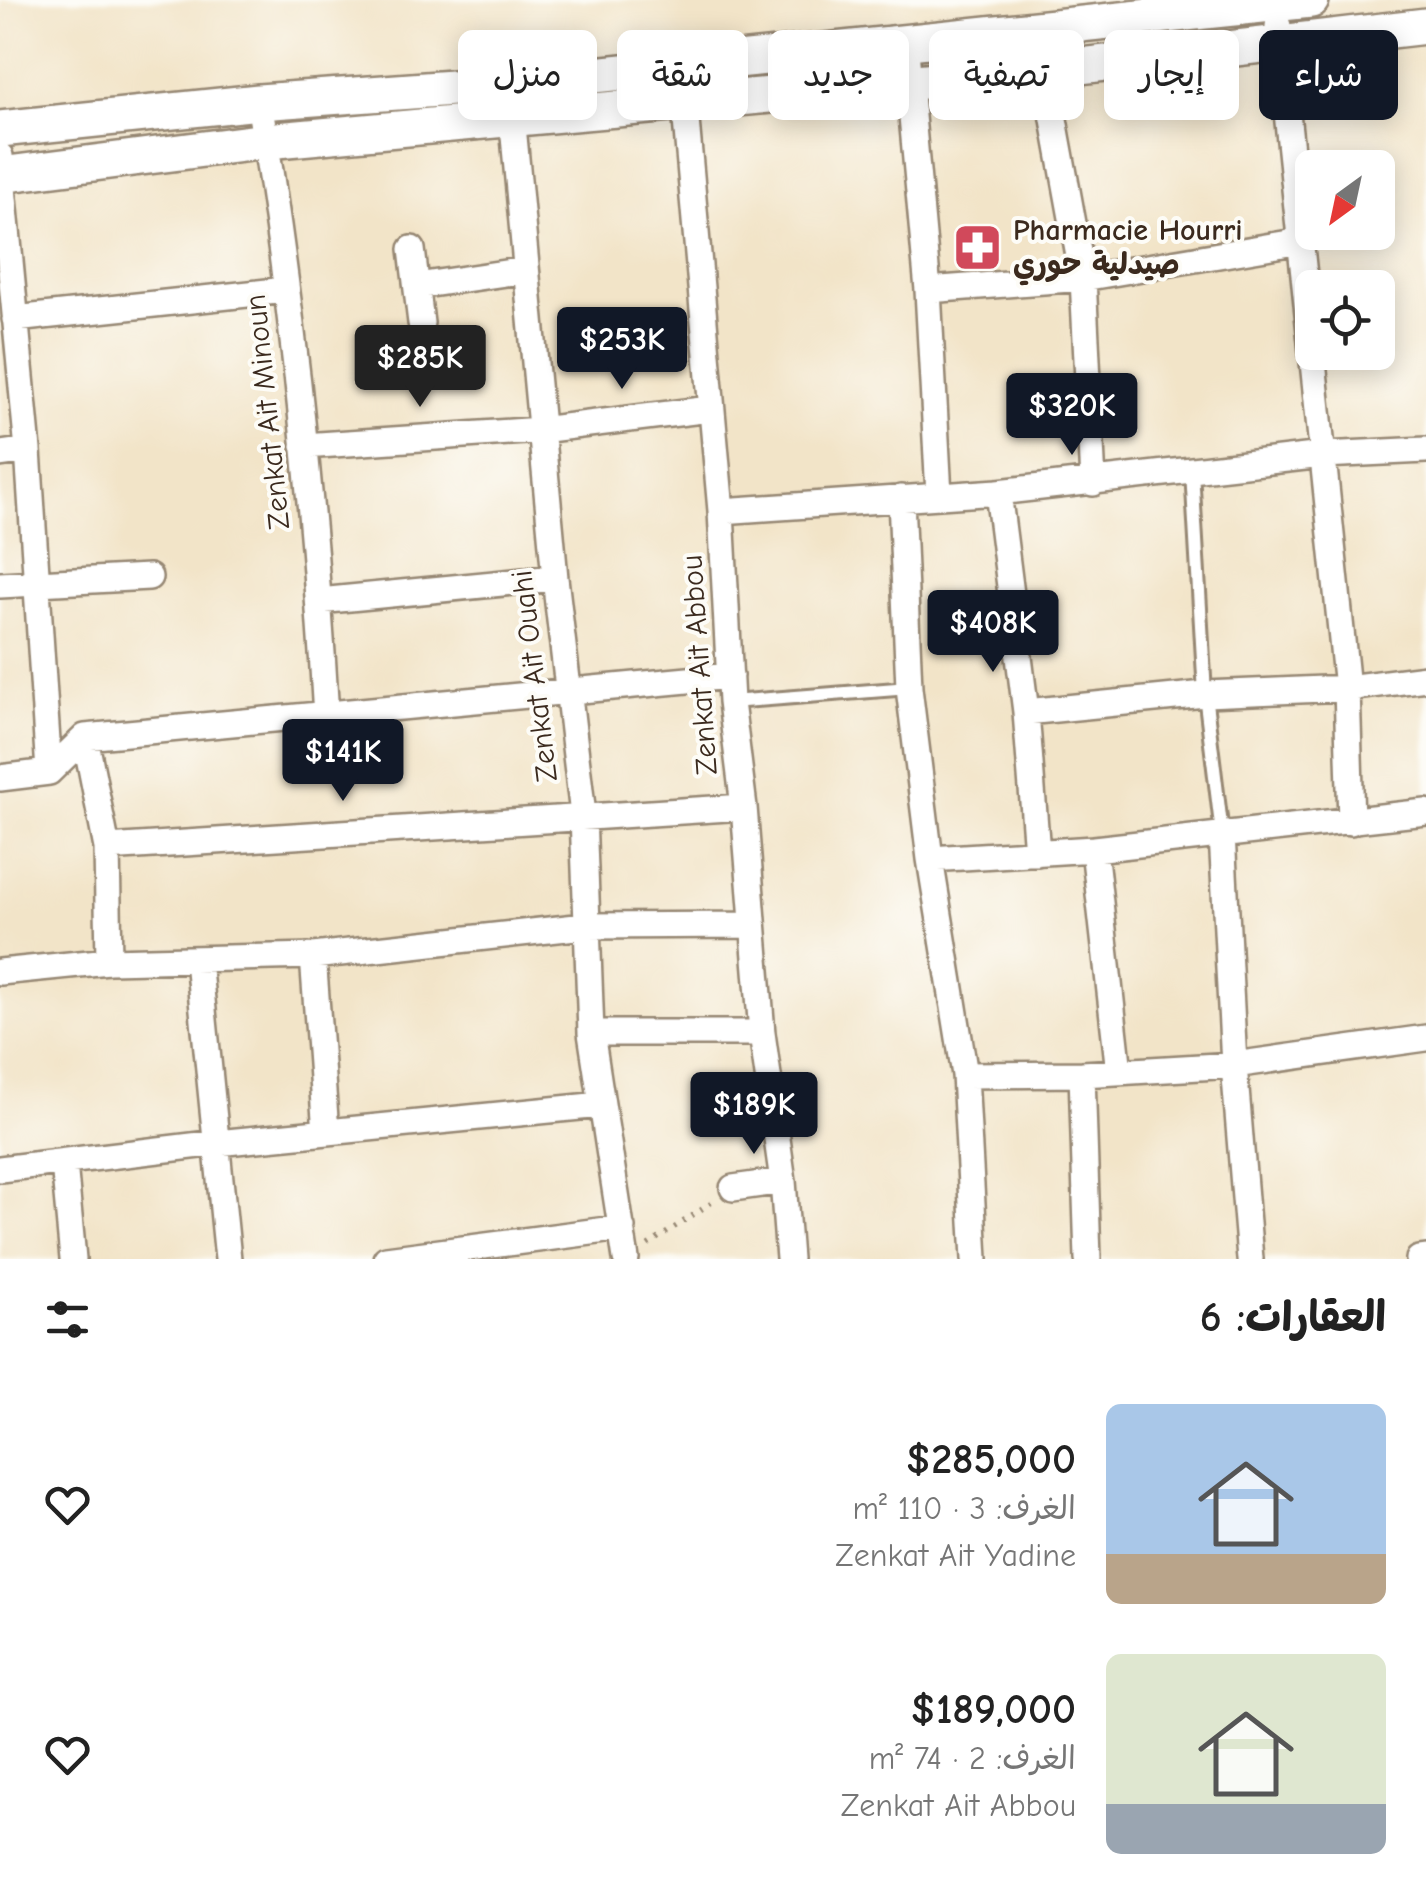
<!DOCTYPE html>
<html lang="ar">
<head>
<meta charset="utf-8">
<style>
	body { margin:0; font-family:"Comic Neue","Playpen Sans Arabic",sans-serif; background:#f6f6f6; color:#222; direction:rtl; height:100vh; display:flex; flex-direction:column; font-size:38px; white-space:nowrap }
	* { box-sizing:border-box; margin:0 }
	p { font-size:32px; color:#767676 }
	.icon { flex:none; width:55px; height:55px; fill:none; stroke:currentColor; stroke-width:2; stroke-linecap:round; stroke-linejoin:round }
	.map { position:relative; height:1259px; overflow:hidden; direction:ltr }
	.sheet { display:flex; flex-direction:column; background:#fff; flex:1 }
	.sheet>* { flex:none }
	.hud { position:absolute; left:30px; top:30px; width:1368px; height:90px; direction:rtl; display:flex; gap:20px }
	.needle { width:65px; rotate:213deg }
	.buttons { position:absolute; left:1295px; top:150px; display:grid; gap:20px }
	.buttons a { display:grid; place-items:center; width:100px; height:100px; border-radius:15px; background:#fff; box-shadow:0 5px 25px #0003; font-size:50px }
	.price { position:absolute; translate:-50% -85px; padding:0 22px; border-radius:10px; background:#111827; color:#fff; font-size:32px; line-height:65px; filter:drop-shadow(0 2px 5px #0008) }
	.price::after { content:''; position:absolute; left:50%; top:60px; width:30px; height:22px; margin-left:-15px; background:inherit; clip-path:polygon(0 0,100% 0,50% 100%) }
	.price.active { background:#222; color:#fff }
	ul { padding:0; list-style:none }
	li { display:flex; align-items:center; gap:30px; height:250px; padding:0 40px }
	li span { display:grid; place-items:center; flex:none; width:280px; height:200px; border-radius:15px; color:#555 }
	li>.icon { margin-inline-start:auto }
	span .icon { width:120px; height:120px; fill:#fffc; stroke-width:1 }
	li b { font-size:42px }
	h2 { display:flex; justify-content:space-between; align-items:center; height:120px; padding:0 40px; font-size:42px }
	.pill { padding:0 35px; border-radius:15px; background:#fff; box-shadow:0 5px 25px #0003; font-size:35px; line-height:90px }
	.pill.active { background:#111827; color:#fff }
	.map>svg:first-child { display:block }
</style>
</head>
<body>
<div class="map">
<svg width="1426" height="1259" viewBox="0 0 1426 1259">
	<rect width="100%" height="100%" fill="#fdfcf7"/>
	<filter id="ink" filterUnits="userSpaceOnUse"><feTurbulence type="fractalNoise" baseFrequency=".01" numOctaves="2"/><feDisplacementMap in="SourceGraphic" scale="20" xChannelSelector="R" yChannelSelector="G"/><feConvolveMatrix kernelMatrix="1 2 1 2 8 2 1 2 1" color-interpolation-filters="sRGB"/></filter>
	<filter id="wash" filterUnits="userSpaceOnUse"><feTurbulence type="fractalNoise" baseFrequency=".0048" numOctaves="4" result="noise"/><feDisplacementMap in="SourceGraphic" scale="40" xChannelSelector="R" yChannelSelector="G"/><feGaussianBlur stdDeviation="2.25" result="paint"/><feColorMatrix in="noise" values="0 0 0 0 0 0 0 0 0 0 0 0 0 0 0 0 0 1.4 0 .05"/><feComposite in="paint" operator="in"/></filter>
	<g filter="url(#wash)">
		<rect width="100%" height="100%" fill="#f2e4c8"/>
	</g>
	<g filter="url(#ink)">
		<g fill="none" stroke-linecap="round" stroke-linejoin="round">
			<defs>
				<path id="service" d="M1192,471L1205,694L1222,834
					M731,702L909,688"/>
				<path id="minor" d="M1278,26L1347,688L1351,822
					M905,40L928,290L939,495
					M681,64L721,511L731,702L744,807L762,1033L783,1181L789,1259
					M1045,70L1083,278L1093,483
					M259,102C293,305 314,511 326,716
					M511,104L555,578L583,815L591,1033L626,1259
					M0,156L28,450L49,772
					M412,249L421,323
					M417,286L526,270
					M928,290L1083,278L1301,241
					M15,319L286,290
					M304,446L540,430L710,409
					M0,454L28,450
					M998,492L1026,712L1037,853
					M901,498L909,688L930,859L965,1075L975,1259
					M721,511L998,492L1323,455L1426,450
					M0,585L149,577
					M319,601L555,578
					M1026,712L1205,694L1347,688L1426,678
					M85,737L107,848L109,961
					M0,778L49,772L85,737L730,676
					M1222,834L1234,1065L1250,1259
					M107,848L744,807
					M1094,849L1119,1072
					M930,859L1094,849L1426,812
					M313,956L326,1132
					M198,960L228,1259
					M0,972L109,961L313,956L585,926L753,925
					M591,1033H762
					M1082,1074L1088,1259
					M965,1075L1082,1074L1234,1065L1426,1038
					M64,1163L73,1259
					M0,1169L217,1143L601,1105
					M733,1188L783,1181
					M386,1259L622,1228
					M1419,1259L1426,1258"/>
				<path id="secondary" d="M0,129L259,102L508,84L1311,0
					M0,175L266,141L1045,70L1426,26"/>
			</defs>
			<!-- service casing -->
			<use href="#service" stroke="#968773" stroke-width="18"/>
			<!-- minor casing -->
			<use href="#minor" stroke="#968773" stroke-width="30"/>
			<!-- secondary casing -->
			<use href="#secondary" stroke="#968773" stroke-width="40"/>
			<!-- path -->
			<path stroke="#968773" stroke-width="5" stroke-dasharray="2.5 8" stroke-linecap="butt" d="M648,1245L714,1201"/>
			<!-- service -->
			<use href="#service" stroke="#fff" stroke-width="12"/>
			<!-- minor -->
			<use href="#minor" stroke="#fff" stroke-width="25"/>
			<!-- secondary -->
			<use href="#secondary" stroke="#fff" stroke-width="35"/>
		</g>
	</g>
	<!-- icons -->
	<defs>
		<symbol id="pharmacy-square" viewBox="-11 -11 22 22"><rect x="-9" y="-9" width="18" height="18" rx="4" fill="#d1495b" stroke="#fdfcf7"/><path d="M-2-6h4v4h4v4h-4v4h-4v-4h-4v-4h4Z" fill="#fff"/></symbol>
	</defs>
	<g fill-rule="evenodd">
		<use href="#pharmacy-square" x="950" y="220" width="55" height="55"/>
	</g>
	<g text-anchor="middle" stroke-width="8" stroke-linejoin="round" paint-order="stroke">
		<!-- poi labels -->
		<g font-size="30" font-weight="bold" fill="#3b2a1e" stroke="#fdfcf7" text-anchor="start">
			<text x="1013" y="240">Pharmacie Hourri<tspan x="1013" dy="34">صيدلية حوري</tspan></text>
		</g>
		<!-- street labels -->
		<g font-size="30" fill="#3b2a1e" stroke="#fdfcf7">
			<text transform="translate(267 412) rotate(-96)" y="10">Zenkat Ait Minoun</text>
			<text transform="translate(699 665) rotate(-94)" y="10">Zenkat Ait Abbou</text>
			<text transform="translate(534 676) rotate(-97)" y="10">Zenkat Ait Ouahi</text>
		</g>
	</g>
</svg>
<div class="buttons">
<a><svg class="needle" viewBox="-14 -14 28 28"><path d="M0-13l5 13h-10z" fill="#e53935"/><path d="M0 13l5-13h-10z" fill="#767676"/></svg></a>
<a><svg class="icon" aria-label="locate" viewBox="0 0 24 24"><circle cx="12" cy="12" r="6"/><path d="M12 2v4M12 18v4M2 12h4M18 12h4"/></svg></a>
</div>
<b class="price" style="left:622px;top:392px">$253K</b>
<b class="price active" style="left:420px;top:410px">$285K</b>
<b class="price" style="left:1072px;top:458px">$320K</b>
<b class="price" style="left:993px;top:675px">$408K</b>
<b class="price" style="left:343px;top:804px">$141K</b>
<b class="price" style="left:754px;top:1157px">$189K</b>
<div class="hud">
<a class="pill active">شراء</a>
<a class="pill">إيجار</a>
<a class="pill">تصفية</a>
<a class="pill">جديد</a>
<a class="pill">شقة</a>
<a class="pill">منزل</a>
</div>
</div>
<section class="sheet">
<h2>العقارات: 6<svg class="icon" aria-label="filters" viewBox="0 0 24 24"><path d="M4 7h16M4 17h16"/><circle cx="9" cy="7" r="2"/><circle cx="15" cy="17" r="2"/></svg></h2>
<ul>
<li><span style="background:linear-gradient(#a9c7e8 75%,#b9a48a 0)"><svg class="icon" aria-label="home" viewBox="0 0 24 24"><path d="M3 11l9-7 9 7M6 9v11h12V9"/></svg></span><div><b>$285,000</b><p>الغرف: 3 · 110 m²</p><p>Zenkat Ait Yadine</p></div><svg class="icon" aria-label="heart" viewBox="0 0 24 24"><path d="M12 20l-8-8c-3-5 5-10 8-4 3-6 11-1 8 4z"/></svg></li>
<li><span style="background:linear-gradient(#dfe7d0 75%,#9aa5b1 0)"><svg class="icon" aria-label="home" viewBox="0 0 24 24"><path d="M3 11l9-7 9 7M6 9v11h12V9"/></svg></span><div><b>$189,000</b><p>الغرف: 2 · 74 m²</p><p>Zenkat Ait Abbou</p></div><svg class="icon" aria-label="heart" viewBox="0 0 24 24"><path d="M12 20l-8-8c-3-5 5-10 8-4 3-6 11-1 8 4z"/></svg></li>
</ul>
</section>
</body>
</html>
